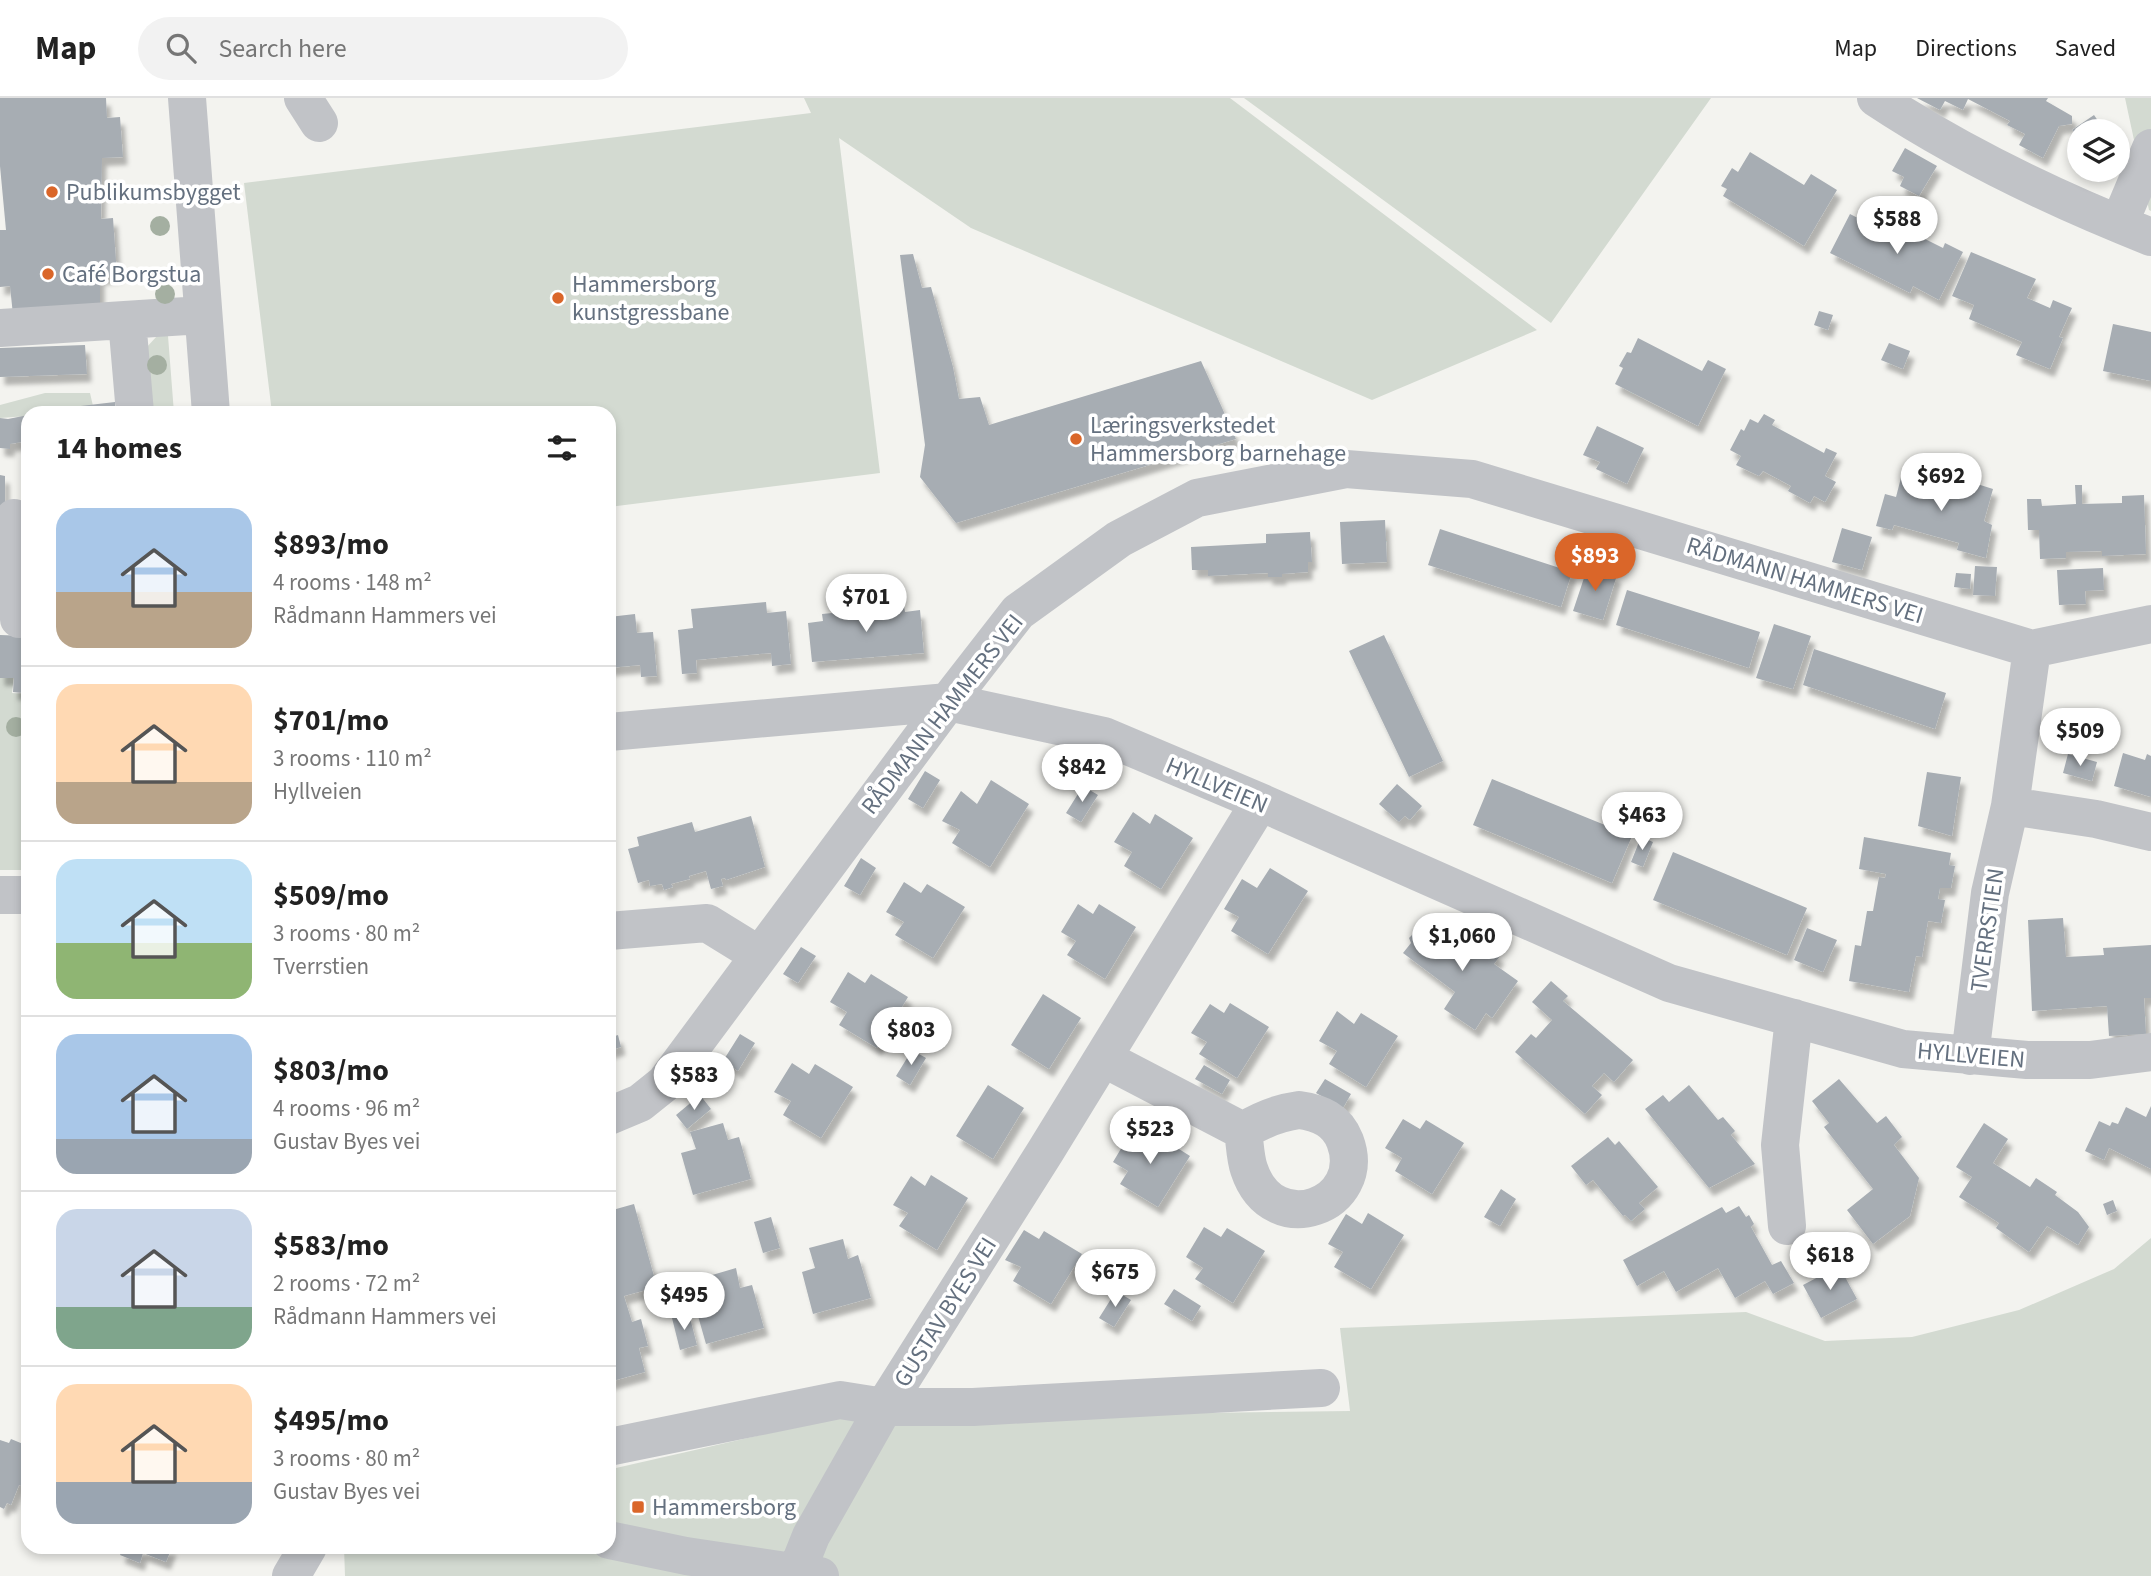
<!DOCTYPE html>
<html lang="en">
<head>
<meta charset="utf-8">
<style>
	body { margin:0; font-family:"Source Sans 3",sans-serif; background:#f2f2f2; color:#222; height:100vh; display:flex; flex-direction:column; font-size:26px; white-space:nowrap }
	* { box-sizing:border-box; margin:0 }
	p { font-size:23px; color:#767676 }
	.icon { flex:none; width:38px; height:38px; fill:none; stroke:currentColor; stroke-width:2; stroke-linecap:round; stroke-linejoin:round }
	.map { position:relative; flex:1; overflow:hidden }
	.drawer { position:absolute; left:21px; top:308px; width:595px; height:1148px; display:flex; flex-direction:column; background:#fff; border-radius:21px; box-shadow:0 4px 10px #0003 }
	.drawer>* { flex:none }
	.fabs { position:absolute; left:2067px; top:21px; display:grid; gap:14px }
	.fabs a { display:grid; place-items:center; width:63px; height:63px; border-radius:50%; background:#fff; box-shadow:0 4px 10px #0003; font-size:35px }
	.price { position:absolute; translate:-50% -60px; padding:0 16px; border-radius:24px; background:#fff; color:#222; font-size:23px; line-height:46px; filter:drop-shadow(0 2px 4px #0008) }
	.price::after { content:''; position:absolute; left:50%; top:42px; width:21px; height:16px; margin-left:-10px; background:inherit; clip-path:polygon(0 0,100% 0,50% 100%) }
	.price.current { background:#da6629; color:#fff }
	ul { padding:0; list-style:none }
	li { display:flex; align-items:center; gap:21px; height:175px; padding:0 35px }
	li+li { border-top:2px solid #e0e0e0 }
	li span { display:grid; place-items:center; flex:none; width:196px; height:140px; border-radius:21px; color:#555 }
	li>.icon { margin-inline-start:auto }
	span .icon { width:84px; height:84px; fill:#fffc; stroke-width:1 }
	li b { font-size:30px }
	h2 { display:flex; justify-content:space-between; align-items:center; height:84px; padding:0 35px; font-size:30px }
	header { display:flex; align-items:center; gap:42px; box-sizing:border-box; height:98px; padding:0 35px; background:#fff; border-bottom:2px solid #e0e0e0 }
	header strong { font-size:33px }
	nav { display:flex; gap:38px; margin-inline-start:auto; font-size:24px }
	.search { width:490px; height:63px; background:#f2f2f2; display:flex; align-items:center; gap:18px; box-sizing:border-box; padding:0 24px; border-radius:38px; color:#767676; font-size:26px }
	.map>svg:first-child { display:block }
</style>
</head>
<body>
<header>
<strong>Map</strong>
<div class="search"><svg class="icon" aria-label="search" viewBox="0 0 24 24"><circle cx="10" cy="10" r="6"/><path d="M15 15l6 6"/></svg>Search here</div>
<nav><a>Map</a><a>Directions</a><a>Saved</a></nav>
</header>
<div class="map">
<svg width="2151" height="1478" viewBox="0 0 2151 1478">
	<defs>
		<filter id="shadow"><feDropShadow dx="4.5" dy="8" stdDeviation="2" flood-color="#0004"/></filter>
	</defs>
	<rect width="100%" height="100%" fill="#f3f3ef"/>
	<!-- green -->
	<path fill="#d3dad1" d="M804,0H1230L1537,232L1372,302L971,130L839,40L880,375L609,409V315H272L244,85L811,15Z
		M1244,0H1711L1551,225Z
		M2125,0H2151V113L2149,112Z
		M157,238H168L174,315H152L146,250Z
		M45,295H90L93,308L48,315H28V318L0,320V307Z
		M0,576L14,577L12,595L28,596V772H0Z
		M2151,1140V1478H345L344,1449H609V1369L616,1370L836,1320L1350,1313L1340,1230L1746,1214L1825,1243L1912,1239L2019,1212L2114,1171Z"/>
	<!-- building -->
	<path fill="#a7adb3" filter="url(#shadow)" d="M0,0H106L107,20L120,19L123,59L102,60L101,121L113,120L117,177L100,179V210L13,217L10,188L0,189V132H6L0,68Z
		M1917,0H2048L2046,3L2072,18V26L2059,28L2043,60L2019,47L2025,36L2007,27L2010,23L1968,1L1963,12L1945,3L1940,12Z
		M2094,17L2105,33H2079V39L2072,32Z
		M1905,50L1937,68L1919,98L1900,88L1904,79L1892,73Z
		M1750,54L1804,87L1811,76L1837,92L1804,148L1723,98L1727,91L1721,88L1732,70L1738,74Z
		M1850,116L1887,135L1893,125L1943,150L1945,145L1963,154L1939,202L1913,188L1910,195L1830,155Z
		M1971,154L2036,181L2027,200L2050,210L2053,202L2072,210L2059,239L2063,240L2050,271L2016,257L2022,244L1969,221L1974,207L1952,198Z
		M913,156L922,190L931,189L953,269L959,301L980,299L989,327L1201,263L1236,341L956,425L920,379L925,347L900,157Z
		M1819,213L1833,217L1828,232L1814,227Z
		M2113,226L2151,234V283L2103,273Z
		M1638,240L1702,273L1708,262L1726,271L1698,328L1615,286L1623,270L1619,268L1627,254L1631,255Z
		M1889,245L1910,253L1903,271L1881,262Z
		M85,247L87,276L0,279V250Z
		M115,304V315H47L72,309Z
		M1764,316L1775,322L1772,327L1824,355L1826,350L1837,355L1825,378L1836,384L1825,404L1814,398L1810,405L1788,393L1791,388L1763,373L1759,378L1736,367L1741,358L1730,352L1741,331L1744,333L1750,321L1758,325Z
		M28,317V343L10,346V351L0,350V320L8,321Z
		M1597,328L1644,350L1627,386L1596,371L1600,364L1583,357Z
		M1902,376L1971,395L1974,385L1993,391L1984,423L1992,427L1986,460L1957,452L1959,445L1894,427L1892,432L1876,428L1885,396L1896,399Z
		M0,377L5,378V418L0,417Z
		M2075,387H2082V406L2122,405V398L2144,397L2146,456L2102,458V453L2066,454V460L2040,461L2039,432H2028L2027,401H2041L2042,408L2076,406Z
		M1385,422L1387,464L1342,466L1340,424Z
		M1842,430L1872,439L1862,472L1832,464Z
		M1440,431L1572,474L1561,509L1428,467Z
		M1310,434L1312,464H1308V474L1282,476V479H1268V475L1208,478V472H1192L1191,449L1266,445V436Z
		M1588,468L1617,477L1603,522L1573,513Z
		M1975,468L1997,469L1995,498L1973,497Z
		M2103,470L2104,492L2085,493L2086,506L2059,507L2057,472Z
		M1956,475L1971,476L1970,491L1954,489Z
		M1627,492L1760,534L1749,570L1616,527Z
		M766,504L767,515L786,513L791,566L772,568L771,555L696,562L697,575L682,576L678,532L693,530L691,511Z
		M904,508L905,514L920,512L924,555L812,564L808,525L823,523L822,516Z
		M635,516L637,535L653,534L657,578L641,579L640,567L609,570V519Z
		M1774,526L1811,538L1793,591L1756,580Z
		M0,537L28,538L24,595L13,594L14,580H0Z
		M1384,537L1443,663L1409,679L1349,553Z
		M1814,551L1946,595L1935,631L1803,587Z
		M2123,655L2145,662L2147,656L2151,658V699L2114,688Z
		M2068,656L2097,664L2092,683L2063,675Z
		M925,673L940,682L923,710L908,701Z
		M1927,674L1961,679L1952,738L1918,728Z
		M1492,681L1632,738L1612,785L1473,727Z
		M991,682L1029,706L990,769L952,745L960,732L942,723L961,693L977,706Z
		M1397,686L1422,708L1410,722L1405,718L1399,724L1379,706Z
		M1083,688L1098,697L1081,724L1066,715Z
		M1133,714L1150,726L1155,716L1193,740L1161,791L1124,768L1132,754L1114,744Z
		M751,718L765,769L726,782L725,780L721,781L723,788L711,791L706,773L689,778L690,781L671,786L673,789L664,792L662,786L650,788L649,782L638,785L628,751L639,748L637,739L692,724L695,734Z
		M1641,739L1653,744L1643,769L1631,764Z
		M1864,739L1951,755L1949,767L1955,768L1951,790H1940L1938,801L1945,802L1941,825L1928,823L1922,859L1916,858L1909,894L1849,883L1855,847L1861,848L1867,813H1873L1879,779L1885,780L1886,776L1859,771Z
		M1673,754L1807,810L1787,857L1653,802Z
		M861,760L876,770L860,797L844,788Z
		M1270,770L1308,793L1268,856L1231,833L1239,819L1224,811L1242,781L1257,790Z
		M904,784L921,795L927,786L965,809L933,860L895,837L904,824L886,814Z
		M1078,806L1093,816L1099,806L1136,829L1105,881L1067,857L1076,843L1061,834Z
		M2063,820L2066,859L2104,857L2103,850L2151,847V900H2144L2146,936L2109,938L2107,908L2032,913L2028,822Z
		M1425,824L1468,849L1473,840L1500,858L1494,866L1518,883L1492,920L1486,915L1475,932L1444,911L1455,894L1403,855L1411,845L1409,840Z
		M1807,830L1837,842L1823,874L1794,862Z
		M801,849L816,858L798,885L783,876Z
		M848,874L865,885L871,876L908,899L877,950L839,927L847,914L830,904Z
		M1551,883L1568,898L1563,903L1633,962L1614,984L1604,975L1592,988L1602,997L1585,1016L1515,954L1531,936L1536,940L1552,922L1532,904Z
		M1043,896L1081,920L1049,971L1011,947Z
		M1230,905L1269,929L1237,980L1199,956L1207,944L1191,935L1210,906L1224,915Z
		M1337,913L1354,926L1361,915L1398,938L1366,989L1329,966L1337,953L1319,943Z
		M740,936L755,945L738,973L723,963Z
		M618,937L621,949L609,953V940Z
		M912,952L926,960L910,987L896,978Z
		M792,965L809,976L815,966L853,989L821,1040L783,1017L791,1003L774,994Z
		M1204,967L1230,982L1222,996L1195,981Z
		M1325,981L1351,996L1343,1010L1316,995Z
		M1839,981L1877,1025L1886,1018L1902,1039L1894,1047L1919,1080L1910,1118L1873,1146L1847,1112L1873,1091L1824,1029L1829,1025L1812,1003Z
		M988,987L1024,1010L993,1061L956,1038Z
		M1689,987L1718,1022L1723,1019L1735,1033L1731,1037L1755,1066L1709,1090L1645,1011L1663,997L1669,1004Z
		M700,997L711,1011L687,1031L676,1017Z
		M2151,1008V1071L2109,1050L2104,1062L2085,1053L2099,1023L2110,1028L2112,1024L2118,1026L2126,1009L2146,1019Z
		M1403,1021L1420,1031L1426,1022L1464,1045L1432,1096L1395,1073L1402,1060L1385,1050Z
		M723,1025L728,1042L739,1039L751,1081L693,1097L681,1055L696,1051L690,1034Z
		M1984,1025L2008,1041L1993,1065L2030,1089L2036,1080L2057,1094L2055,1097L2078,1114L2089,1129L2078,1147L2047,1128L2029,1154L1996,1130L1999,1125L1959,1099L1972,1079L1956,1069Z
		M1131,1034L1146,1044L1152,1034L1190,1058L1158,1109L1120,1086L1128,1073L1113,1064Z
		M1608,1039L1615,1047L1619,1043L1658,1089L1639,1105L1645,1111L1631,1123L1625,1117L1623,1118L1593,1082L1586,1087L1571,1068Z
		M931,1077L968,1100L937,1152L899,1128L908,1115L893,1107L911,1078L925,1088Z
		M1501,1091L1516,1101L1500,1128L1484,1119Z
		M2113,1102L2117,1113L2107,1117L2103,1106Z
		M634,1106L657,1189L624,1198L632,1224L641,1221L648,1248L639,1250L645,1274L609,1284V1198L613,1197L609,1187V1113Z
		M1739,1108L1746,1119L1749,1117L1754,1126L1751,1129L1772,1167L1781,1163L1794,1185L1773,1196L1765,1183L1735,1200L1718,1170L1676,1194L1664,1173L1637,1188L1623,1162L1722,1109L1726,1115Z
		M1368,1115L1404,1137L1371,1191L1334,1169L1343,1154L1328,1146L1346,1116L1362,1126Z
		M771,1119L780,1150L763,1155L754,1124Z
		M1204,1129L1221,1139L1227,1130L1265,1153L1233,1205L1195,1181L1203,1170L1186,1159Z
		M1024,1132L1039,1141L1044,1133L1082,1156L1051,1206L1013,1183L1021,1169L1005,1162Z
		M843,1141L848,1161L858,1157L871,1200L813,1216L802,1174L815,1170L809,1150Z
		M1839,1168L1857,1201L1821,1220L1803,1187Z
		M736,1170L740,1190L752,1187L764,1230L706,1246L694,1204L709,1199L702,1180Z
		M1174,1191L1201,1208L1192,1223L1164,1206Z
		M1116,1193L1131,1202L1114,1229L1099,1220Z
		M689,1216L697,1247L680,1252L672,1220Z
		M11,1341L28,1348V1391L19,1387L11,1407L7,1405L4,1411L0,1409V1342L9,1345Z
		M123,1449H172L166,1464L143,1455L140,1465L120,1457Z"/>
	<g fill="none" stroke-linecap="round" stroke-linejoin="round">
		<!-- minor -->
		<path stroke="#c1c3c7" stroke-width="38" d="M187,0L211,315
			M303,0L319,25
			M1876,0C1962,57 2055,101 2151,139
			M2119,126L2151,50
			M127,222L135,315
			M0,230L202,217
			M14,420L19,521
			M609,634L948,604L1104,638L1260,704L1669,885L1903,951L2027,962H2090L2151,954
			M2010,708L2096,721L2151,734
			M0,797H28
			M609,833L707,825L759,857
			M1970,958L1990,795L2010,708L2032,551
			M1103,960L1243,1033
			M1299,1012C1320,1015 1337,1022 1345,1043C1369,1107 1273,1144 1249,1071C1245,1059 1245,1045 1243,1033C1261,1022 1277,1015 1299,1012Z
			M609,1018L640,1005L665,985L948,604L1018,514L1119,441L1197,400L1346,371L1472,381L2032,551L2151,526
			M1787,1128L1780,1047L1794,920
			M609,1349L840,1302L884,1309H973L1321,1290
			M609,1442L686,1458L820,1478
			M797,1473L811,1438L884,1309L1045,1054L1260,704
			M291,1478L308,1449"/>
	</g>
	<!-- trees -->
	<g fill="#a4afa1">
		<circle cx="160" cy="128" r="10"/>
		<circle cx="165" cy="196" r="10"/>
		<circle cx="157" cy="267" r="10"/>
		<circle cx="16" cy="629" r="10"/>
	</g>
	<!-- markers -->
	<g fill="#da6629" stroke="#fff" stroke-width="2.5">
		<circle cx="52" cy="94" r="7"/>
		<circle cx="48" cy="176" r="7"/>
		<circle cx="558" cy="200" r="7"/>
		<circle cx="1076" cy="341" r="7"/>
		<rect x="631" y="1402" width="14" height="14" rx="3.5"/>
	</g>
	<g text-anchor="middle" stroke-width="7" stroke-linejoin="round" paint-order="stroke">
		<!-- poi labels -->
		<g font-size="24" fill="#64707f" stroke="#fff" text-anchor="start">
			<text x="66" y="102">Publikumsbygget</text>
			<text x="62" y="184">Café Borgstua</text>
			<text x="572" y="194">Hammersborg<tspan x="572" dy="28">kunstgressbane</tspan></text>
			<text x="1090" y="335">Læringsverkstedet<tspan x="1090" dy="28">Hammersborg barnehage</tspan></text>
			<text x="652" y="1417">Hammersborg</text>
		</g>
		<!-- street labels -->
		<g font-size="24" fill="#64707f" stroke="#fff">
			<text transform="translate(1805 482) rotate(17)" y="8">RÅDMANN HAMMERS VEI</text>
			<text transform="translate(942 616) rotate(-52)" y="8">RÅDMANN HAMMERS VEI</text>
			<text transform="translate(1217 687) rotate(23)" y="8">HYLLVEIEN</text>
			<text transform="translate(1987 832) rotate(-82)" y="8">TVERRSTIEN</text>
			<text transform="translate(1971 957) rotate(5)" y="8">HYLLVEIEN</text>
			<text transform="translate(945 1214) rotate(-58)" y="8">GUSTAV BYES VEI</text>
		</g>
	</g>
</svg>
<div class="fabs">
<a><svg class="icon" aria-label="layers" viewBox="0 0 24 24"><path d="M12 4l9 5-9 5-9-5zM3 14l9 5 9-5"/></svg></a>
</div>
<b class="price" style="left:1897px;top:158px">$588</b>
<b class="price" style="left:1941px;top:415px">$692</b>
<b class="price current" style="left:1595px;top:495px">$893</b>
<b class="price" style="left:866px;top:536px">$701</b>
<b class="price" style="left:2080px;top:670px">$509</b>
<b class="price" style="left:1082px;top:706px">$842</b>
<b class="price" style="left:1642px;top:754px">$463</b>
<b class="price" style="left:1462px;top:875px">$1,060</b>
<b class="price" style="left:911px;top:969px">$803</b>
<b class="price" style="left:694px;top:1014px">$583</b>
<b class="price" style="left:1150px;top:1068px">$523</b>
<b class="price" style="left:1830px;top:1194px">$618</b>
<b class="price" style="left:1115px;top:1211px">$675</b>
<b class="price" style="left:684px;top:1234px">$495</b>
<section class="drawer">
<h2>14 homes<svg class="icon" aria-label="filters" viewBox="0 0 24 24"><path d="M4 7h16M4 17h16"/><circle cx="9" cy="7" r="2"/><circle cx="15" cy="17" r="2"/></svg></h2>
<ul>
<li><span style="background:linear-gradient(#a9c7e8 60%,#b9a48a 0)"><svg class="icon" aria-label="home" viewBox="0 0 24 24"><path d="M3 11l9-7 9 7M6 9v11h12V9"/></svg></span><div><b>$893/mo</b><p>4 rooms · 148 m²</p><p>Rådmann Hammers vei</p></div></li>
<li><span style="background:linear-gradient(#ffd9b3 70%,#b9a48a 0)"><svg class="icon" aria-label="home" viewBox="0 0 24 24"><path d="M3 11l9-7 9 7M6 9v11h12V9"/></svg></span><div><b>$701/mo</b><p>3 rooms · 110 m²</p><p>Hyllveien</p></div></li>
<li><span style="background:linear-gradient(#bfe0f5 60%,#8fb573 0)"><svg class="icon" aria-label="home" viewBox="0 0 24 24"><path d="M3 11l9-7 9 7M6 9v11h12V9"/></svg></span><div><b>$509/mo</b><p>3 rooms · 80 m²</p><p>Tverrstien</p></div></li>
<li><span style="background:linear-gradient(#a9c7e8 75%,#9aa5b1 0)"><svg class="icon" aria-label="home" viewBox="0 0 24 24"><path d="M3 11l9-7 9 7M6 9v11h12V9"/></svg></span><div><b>$803/mo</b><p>4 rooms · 96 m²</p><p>Gustav Byes vei</p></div></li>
<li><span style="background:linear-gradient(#c9d6e8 70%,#7fa58c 0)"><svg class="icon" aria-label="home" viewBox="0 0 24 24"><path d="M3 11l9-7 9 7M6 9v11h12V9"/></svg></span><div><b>$583/mo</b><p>2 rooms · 72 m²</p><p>Rådmann Hammers vei</p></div></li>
<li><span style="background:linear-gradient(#ffd9b3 70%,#9aa5b1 0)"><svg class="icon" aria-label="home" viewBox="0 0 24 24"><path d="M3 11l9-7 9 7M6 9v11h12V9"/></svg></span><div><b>$495/mo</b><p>3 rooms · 80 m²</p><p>Gustav Byes vei</p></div></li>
</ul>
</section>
</div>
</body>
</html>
